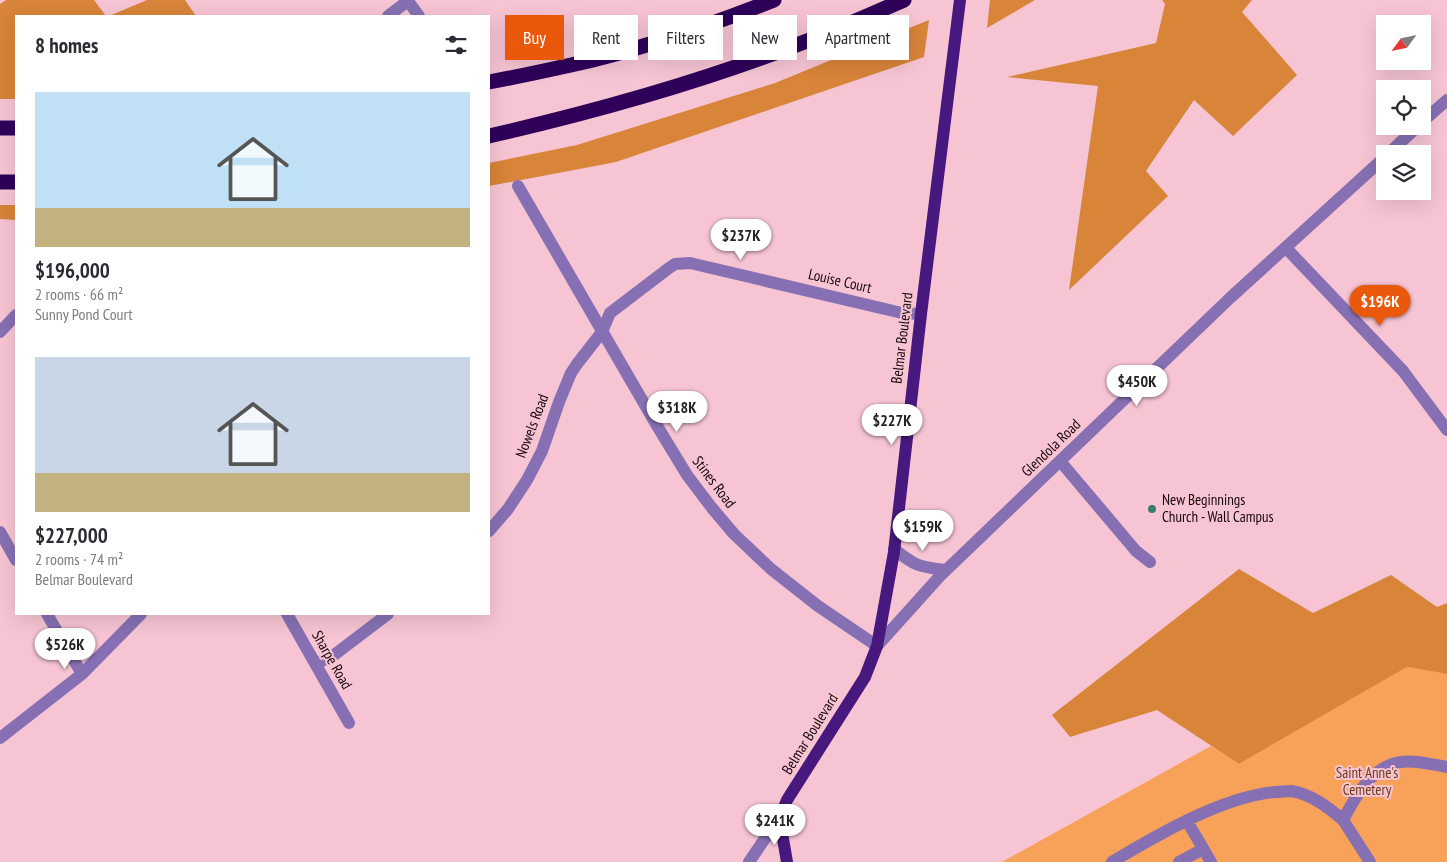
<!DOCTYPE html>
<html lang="en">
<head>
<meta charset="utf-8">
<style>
	body { margin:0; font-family:"PT Sans Narrow",sans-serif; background:#f2f2f3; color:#2b2b33; height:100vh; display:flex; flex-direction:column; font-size:19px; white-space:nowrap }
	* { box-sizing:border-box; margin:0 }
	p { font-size:16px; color:#7c7c81 }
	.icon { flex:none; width:28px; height:28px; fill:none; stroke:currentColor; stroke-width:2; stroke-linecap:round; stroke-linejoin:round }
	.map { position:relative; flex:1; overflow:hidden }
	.details { position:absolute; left:15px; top:15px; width:475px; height:600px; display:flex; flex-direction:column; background:#fff; border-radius:0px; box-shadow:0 5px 20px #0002 }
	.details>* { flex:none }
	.hud { position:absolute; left:505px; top:15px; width:475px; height:45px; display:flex; gap:10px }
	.needle { width:32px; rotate:237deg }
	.buttons { position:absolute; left:1376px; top:15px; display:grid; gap:10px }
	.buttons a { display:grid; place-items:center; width:55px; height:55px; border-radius:0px; background:#fff; box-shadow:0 5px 20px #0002; font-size:25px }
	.price { position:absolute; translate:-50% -42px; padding:0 11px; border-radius:18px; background:#fff; color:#222; font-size:16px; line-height:32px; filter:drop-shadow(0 1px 2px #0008) }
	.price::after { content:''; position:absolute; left:50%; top:30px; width:15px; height:11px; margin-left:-8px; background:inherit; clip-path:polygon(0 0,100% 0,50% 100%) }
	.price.selected { background:#ea580c; color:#fff }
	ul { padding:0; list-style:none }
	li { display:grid; align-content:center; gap:10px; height:265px; padding:0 20px }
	li span { display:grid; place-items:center; height:155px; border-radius:0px; color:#555 }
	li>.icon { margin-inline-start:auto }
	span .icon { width:90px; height:90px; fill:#fffc; stroke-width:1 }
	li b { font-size:21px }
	h2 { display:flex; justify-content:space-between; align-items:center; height:60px; padding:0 20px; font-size:21px }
	.chip { padding:0 18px; border-radius:0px; background:#fff; box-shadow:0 5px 20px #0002; font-size:18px; line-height:45px }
	.chip.selected { background:#ea580c; color:#fff }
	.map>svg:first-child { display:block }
</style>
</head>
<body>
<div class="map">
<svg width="1447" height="862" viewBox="0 0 1447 862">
	<rect width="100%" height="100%" fill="#f7c4d3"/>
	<!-- green -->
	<path fill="#f8a159" d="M1407,667L1447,674V862H1002L1211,746L1239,764Z"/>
	<!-- forest -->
	<path fill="#d88439" d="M6,0H94L106,16H16V99H0V4Z
		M147,0H185L196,16H109Z
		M990,0H1035L987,28Z
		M1162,0H1252L1242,12L1297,75L1233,136L1194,100L1146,171L1168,196L1069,290L1098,86L1007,77L1156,43L1165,4Z
		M929,20L924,57L616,162L489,186V163L577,145L775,83Z
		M0,205H16V220L0,219Z
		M1239,569L1313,613L1391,575L1437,607L1447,603V674L1407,667L1239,764L1157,710L1070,737L1052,715Z"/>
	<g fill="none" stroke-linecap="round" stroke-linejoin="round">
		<!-- minor -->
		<path stroke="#8670b3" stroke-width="12" d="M408,1L419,16
			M388,16L409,0
			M1422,122L1447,100
			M1388,154L1418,126
			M518,186L656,424L687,475L712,508L734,534L771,569L818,606L877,646L940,576L1230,298L1385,157
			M1286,248L1403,371L1447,430
			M0,332L16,315
			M1060,461L1136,551L1150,562
			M489,531L508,509L527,480L542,451L559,402L571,373L577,364L602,332L610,313L669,268L675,264L690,263L902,313L921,314
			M0,532L16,560
			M894,549C915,566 919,567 946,570
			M47,614L82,674
			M287,614L349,723
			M316,664L334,655L388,614
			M0,738L82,674L141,614
			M1187,821L1211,862
			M749,862L781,815
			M1112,862C1157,835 1222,797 1275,792C1280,792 1286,791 1291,791C1311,794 1328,807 1343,820
			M1179,862L1203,849
			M1370,862L1343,820C1354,799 1368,773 1392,764C1408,758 1430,764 1447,767"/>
		<!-- major -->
		<path stroke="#47187d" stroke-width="12" d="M787,862L782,833L781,815L787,800L865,677L877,646L894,552L921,314L960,0"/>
		<!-- highway -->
		<path stroke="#2e005a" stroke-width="15" d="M489,82C516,77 544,71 571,65C640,50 708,26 774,0
			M0,128H16
			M489,136C594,112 698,83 799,44C834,31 869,15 904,0
			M0,182H16"/>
	</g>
	<!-- markers -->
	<circle fill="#387c6e" stroke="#f7c4d3" stroke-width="2" cx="1152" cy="509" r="5"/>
	<g text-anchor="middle" stroke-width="4" stroke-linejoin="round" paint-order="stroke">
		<!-- street labels -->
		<g font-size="15" fill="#16070c" stroke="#f7c4d3">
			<text transform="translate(840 281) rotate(13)" y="5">Louise Court</text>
			<text transform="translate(902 338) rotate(-83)" y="5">Belmar Boulevard</text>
			<text transform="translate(532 426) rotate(-69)" y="5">Nowels Road</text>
			<text transform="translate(1051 448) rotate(-44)" y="5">Glendola Road</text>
			<text transform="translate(714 482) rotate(53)" y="5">Stines Road</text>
			<text transform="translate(332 660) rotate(60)" y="5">Sharpe Road</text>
			<text transform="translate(810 734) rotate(-58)" y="5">Belmar Boulevard</text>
		</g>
		<!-- poi labels -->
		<g font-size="15" fill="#16070c" stroke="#f7c4d3" text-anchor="start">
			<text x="1162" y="505">New Beginnings<tspan x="1162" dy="17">Church - Wall Campus</tspan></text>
		</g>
		<!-- park labels -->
		<g font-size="15" fill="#6a3e18" stroke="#f7c4d3">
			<text x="1367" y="778">Saint Anne's<tspan x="1367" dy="17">Cemetery</tspan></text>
		</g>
	</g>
</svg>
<div class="buttons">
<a><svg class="needle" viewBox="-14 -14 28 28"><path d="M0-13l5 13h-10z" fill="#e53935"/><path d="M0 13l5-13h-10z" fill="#7c7c81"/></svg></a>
<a><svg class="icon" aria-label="locate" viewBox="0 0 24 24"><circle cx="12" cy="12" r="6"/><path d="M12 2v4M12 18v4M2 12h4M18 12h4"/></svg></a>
<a><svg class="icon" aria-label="layers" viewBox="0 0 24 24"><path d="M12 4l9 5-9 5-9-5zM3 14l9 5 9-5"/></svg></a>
</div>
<b class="price" style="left:741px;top:261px">$237K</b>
<b class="price selected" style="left:1380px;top:327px">$196K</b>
<b class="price" style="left:1137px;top:407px">$450K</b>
<b class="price" style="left:677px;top:433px">$318K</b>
<b class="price" style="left:892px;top:446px">$227K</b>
<b class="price" style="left:923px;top:552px">$159K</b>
<b class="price" style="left:65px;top:670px">$526K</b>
<b class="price" style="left:775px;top:846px">$241K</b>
<div class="hud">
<a class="chip selected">Buy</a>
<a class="chip">Rent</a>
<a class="chip">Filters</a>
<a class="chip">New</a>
<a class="chip">Apartment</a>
</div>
<section class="details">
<h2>8 homes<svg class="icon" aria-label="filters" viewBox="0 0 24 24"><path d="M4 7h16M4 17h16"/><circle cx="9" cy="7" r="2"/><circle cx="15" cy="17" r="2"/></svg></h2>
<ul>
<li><span style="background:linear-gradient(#bfe0f5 75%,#c2b280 0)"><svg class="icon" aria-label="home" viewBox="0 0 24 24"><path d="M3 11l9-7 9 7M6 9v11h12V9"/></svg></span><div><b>$196,000</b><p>2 rooms · 66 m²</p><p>Sunny Pond Court</p></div></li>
<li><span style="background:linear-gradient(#c9d6e8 75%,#c2b280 0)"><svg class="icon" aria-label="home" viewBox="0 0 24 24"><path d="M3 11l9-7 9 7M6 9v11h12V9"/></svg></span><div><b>$227,000</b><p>2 rooms · 74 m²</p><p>Belmar Boulevard</p></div></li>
</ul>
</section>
</div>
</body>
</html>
